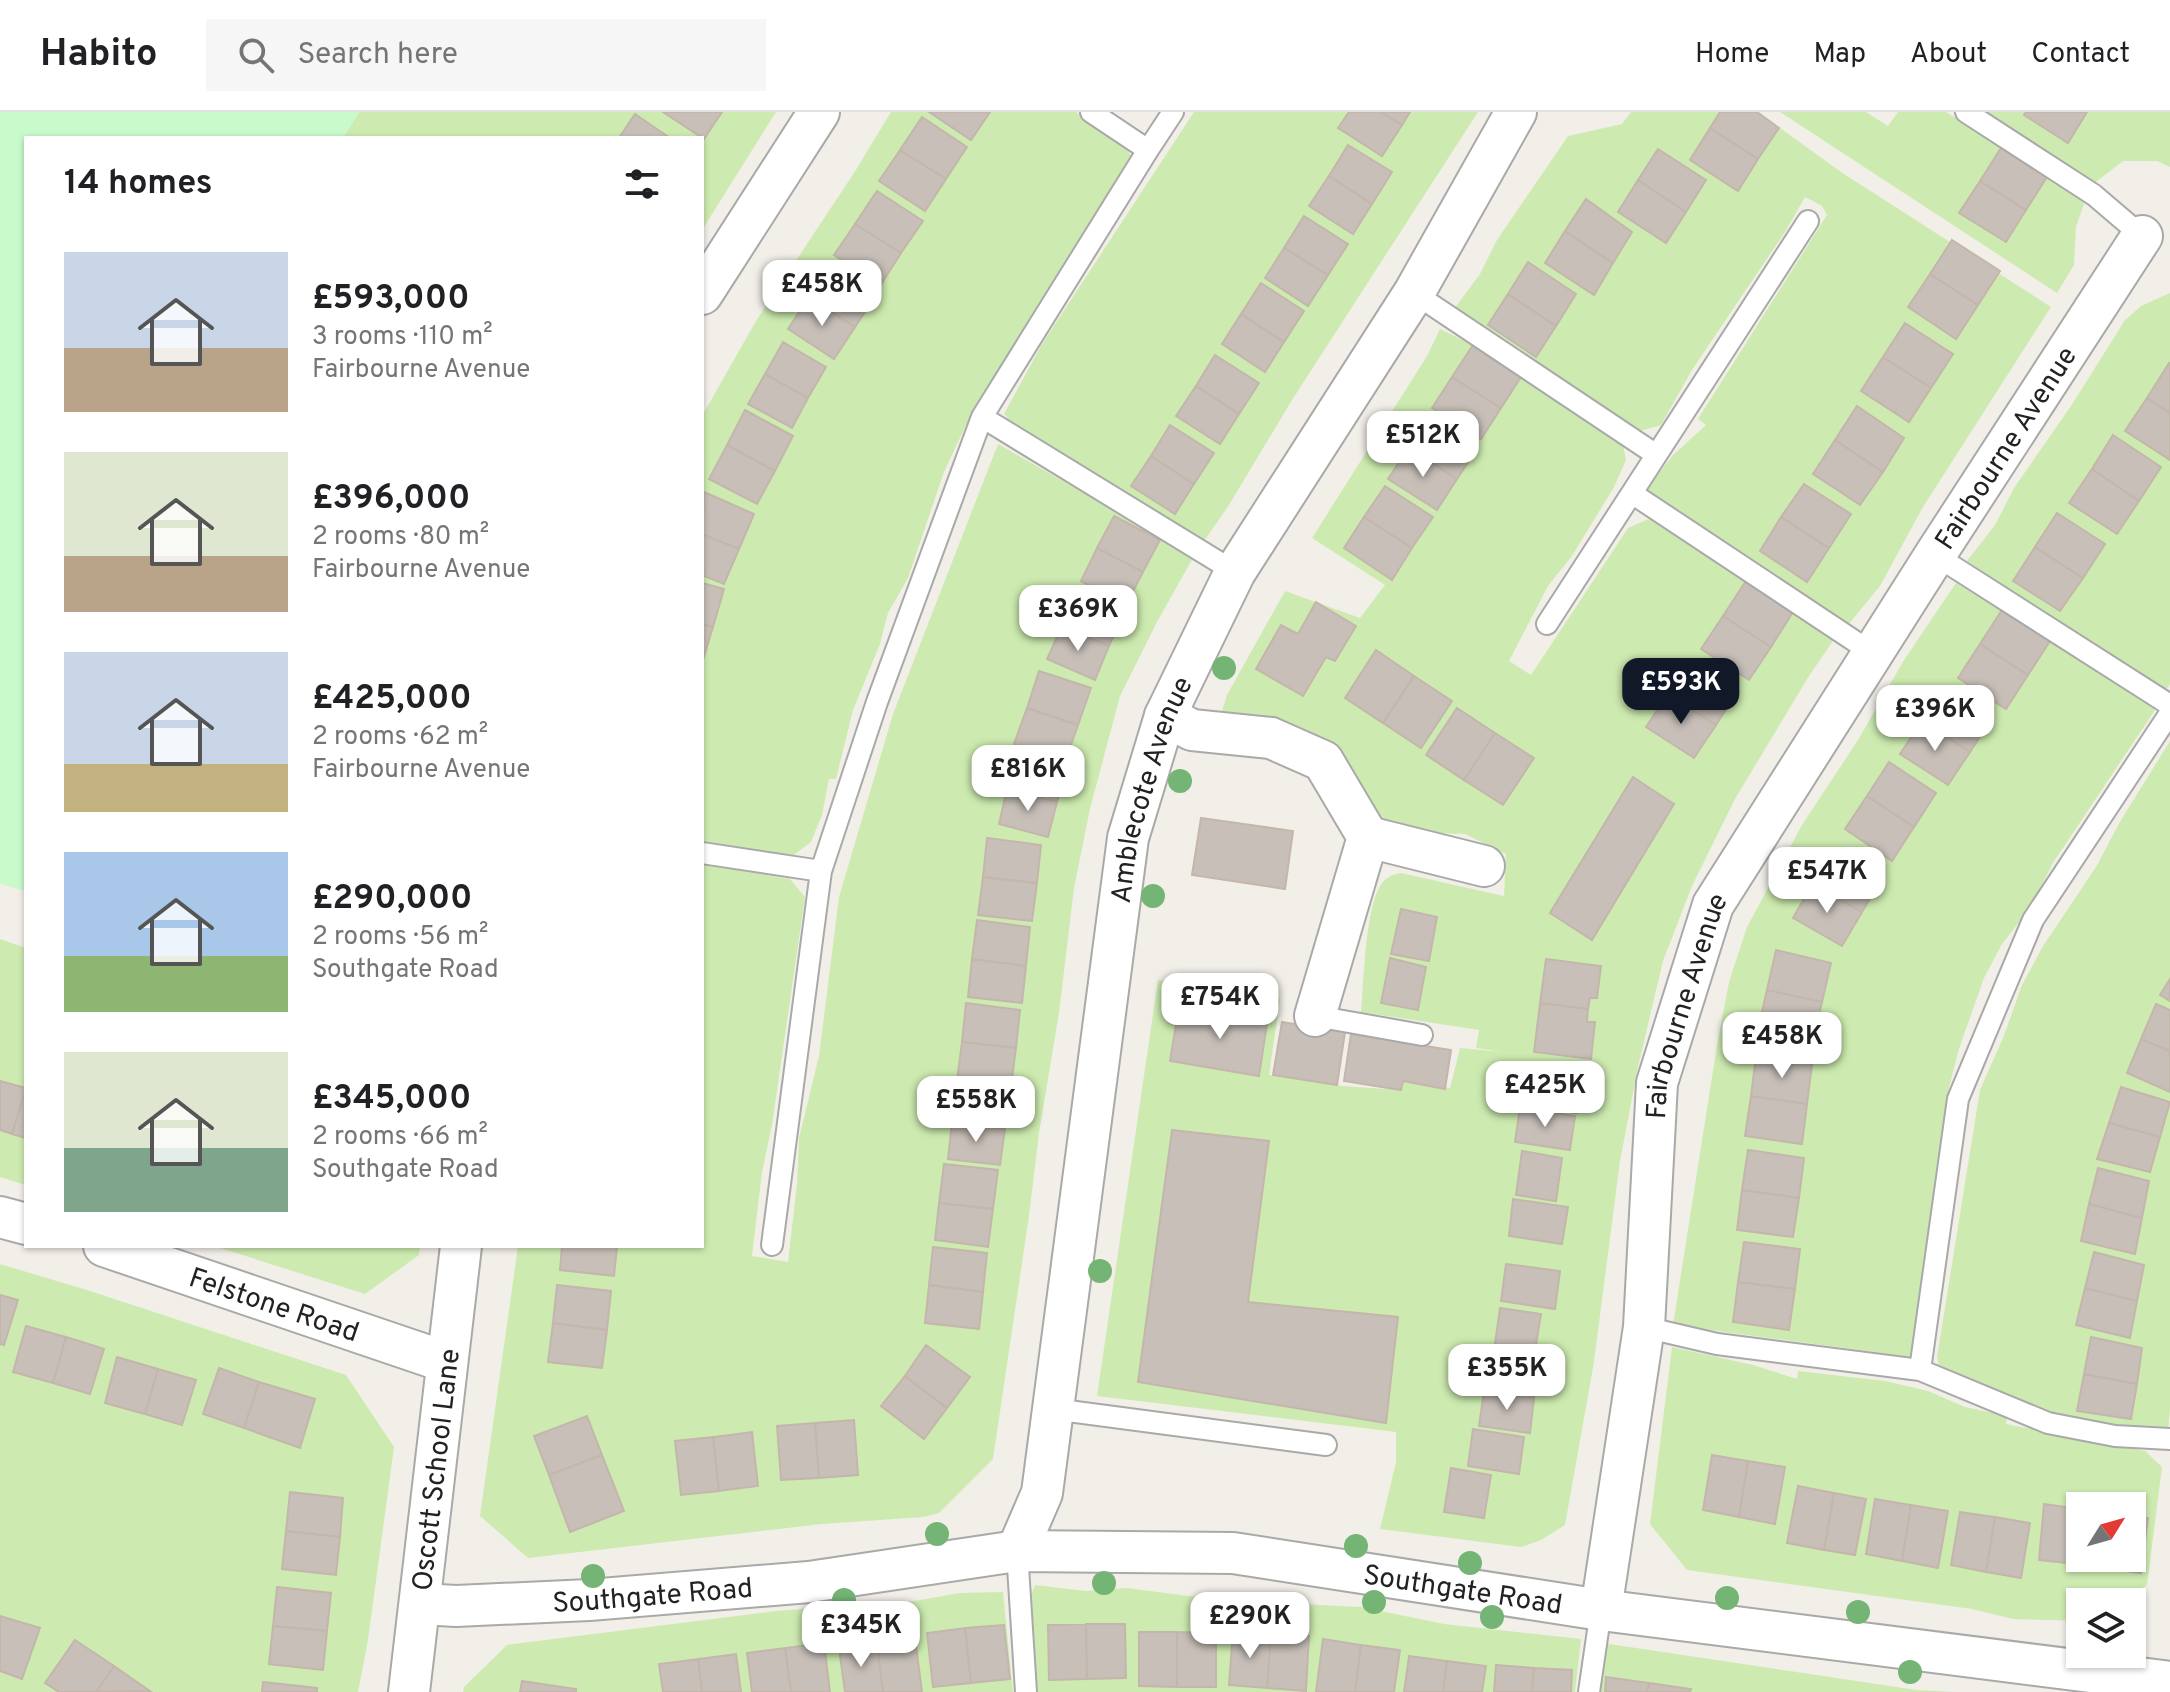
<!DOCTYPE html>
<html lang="en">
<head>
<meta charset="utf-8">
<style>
	body { margin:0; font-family:Overpass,sans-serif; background:#f6f6f6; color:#202124; height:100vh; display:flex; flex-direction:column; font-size:30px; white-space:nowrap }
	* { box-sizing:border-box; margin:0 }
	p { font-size:26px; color:#757577 }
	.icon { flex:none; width:44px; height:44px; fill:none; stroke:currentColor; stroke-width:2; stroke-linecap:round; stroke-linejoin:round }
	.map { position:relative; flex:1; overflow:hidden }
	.drawer { position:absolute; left:24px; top:24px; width:680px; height:1112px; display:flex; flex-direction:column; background:#fff; border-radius:0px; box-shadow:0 2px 6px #0004 }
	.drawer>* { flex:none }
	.needle { width:52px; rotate:53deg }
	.fabs { position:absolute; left:2066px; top:1380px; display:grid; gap:16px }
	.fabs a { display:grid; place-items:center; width:80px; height:80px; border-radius:0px; background:#fff; box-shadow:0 2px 6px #0004; font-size:40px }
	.price { position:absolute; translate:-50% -68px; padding:0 18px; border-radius:16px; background:#fff; color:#222; font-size:26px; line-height:52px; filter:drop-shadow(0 2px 4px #0008) }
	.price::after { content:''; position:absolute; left:50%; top:48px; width:24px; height:18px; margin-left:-12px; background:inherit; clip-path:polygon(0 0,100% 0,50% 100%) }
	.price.selected { background:#111827; color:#fff }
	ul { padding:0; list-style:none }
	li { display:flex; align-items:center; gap:24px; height:200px; padding:0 40px }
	li span { display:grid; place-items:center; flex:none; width:224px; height:160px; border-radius:0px; color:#555 }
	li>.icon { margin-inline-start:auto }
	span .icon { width:96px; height:96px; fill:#fffc; stroke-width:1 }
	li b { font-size:34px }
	h2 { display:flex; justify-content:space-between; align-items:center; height:96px; padding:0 40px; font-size:34px }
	header { display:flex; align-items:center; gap:48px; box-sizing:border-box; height:112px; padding:0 40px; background:#fff; border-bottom:2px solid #e0e0e0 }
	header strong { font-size:38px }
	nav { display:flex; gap:44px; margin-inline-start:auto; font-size:28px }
	.search { width:560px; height:72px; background:#f6f6f6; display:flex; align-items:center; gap:20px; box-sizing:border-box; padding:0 28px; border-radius:0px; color:#757577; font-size:30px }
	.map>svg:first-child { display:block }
</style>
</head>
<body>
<header>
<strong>Habito</strong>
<div class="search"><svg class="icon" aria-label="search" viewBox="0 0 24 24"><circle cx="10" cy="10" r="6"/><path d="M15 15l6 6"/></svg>Search here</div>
<nav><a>Home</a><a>Map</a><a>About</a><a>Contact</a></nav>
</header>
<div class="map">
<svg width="2170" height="1580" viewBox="0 0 2170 1580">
	<rect width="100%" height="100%" fill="#f2efe9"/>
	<!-- grass -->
	<path fill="#cdebb0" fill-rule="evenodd" d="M359,0H776L702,118V26H343Z
		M891,0H1076L1120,28L1133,46L1091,116L975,294L944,360L908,466L888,501L880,532L853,598L836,667H829L822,703L811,730L791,745L702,731V304L756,209L854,61Z
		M1194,0H1478L1292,288L1229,393L1204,429L1020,320L1004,302L1042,232Z
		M1631,0H1758L1841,60L2051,195L1923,395L1880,474L1848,513L1654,396L1647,377L1673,343L1706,313L1698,307L1827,103L1822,94L1805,85L1785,120L1692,258L1661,313L1633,321L1454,197L1480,162L1497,128L1568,24L1622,12Z
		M1780,0H1866L1888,14L1898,0H1946L2086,86L2076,115L2074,153L2057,181Z
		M1979,0H2170V55L2157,49H2123L2092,73Z
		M2170,181V572L2164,581L1967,449L1995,413L2014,376L2071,294L2125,208L2141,194Z
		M1440,217L1473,233L1622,329L1626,348L1614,375L1572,444L1548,474L1509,549L1531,563L1628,416L1651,406L1835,526L1809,564L1735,687L1692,774L1663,849L1638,955L1620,1049L1594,1250L1565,1413L1541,1428L1521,1435L1380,1417L1396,1350V1320L1097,1284L1158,868L1280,887L1269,963L1342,974L1401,978L1403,969L1450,976L1460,936L1502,940L1476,936L1479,918L1361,900C1364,868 1365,800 1380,774C1385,765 1392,763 1401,761L1504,784L1506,742L1465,722L1431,721L1380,710L1347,648L1303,622L1222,599L1227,583L1285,479L1360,506L1385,473L1312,426L1427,244Z
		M998,332L1194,444L1157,510L1120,584L1090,697L1074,776L1059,901L1039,1021L1029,1104L993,1347L939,1401L924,1405L822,1412L528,1446L480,1404L518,1134H702V752L790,767L805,785L772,1013L762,1060L752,1144L788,1150L797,1072L799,1026L819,944L839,785L893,602Z
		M1956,471L2157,595L2053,751L2030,796L2002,832L1984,866L1959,937L1949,975L1936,1059L1935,1099L1911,1245L1673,1213L1717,933L1729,870L1747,815L1802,713L1858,628L1904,548Z
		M2170,629V1296L2168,1319L2064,1306L1940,1260L1937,1245L1980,978L2003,926L2022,873L2043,834L2096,755L2121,708Z
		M0,827L26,836V1073L0,1065Z
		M214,1134H420L419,1143L365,1182Z
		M0,1152L87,1178L346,1263L394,1335L368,1528L358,1580H0Z
		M1672,1235L1753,1253L1797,1267L1798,1259L1885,1269L1928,1279L1965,1295L2007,1304L2006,1312L2145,1339L2162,1355L2147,1473L2121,1490H2080V1509L2013,1507L1972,1497L1687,1458L1650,1412ZM2080,1394H2132V1446H2080Z
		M1035,1473L1086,1479L1126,1476L1221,1488L1361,1495L1444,1512L1581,1527L1575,1580H1034L1029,1488Z
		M1003,1480L1013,1580H463L464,1575L507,1533L775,1499L914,1489L960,1481Z
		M1596,1530L1917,1578L1957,1580H1593Z"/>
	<!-- park -->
	<path fill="#c8facc" d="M0,0H359L343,26H26V779L0,772Z"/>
	<!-- building -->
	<path fill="#c7bfb8" stroke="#c4b6ab" stroke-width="2" d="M663,0H722L704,27Z
		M929,0H990L971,28Z
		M1349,0H1381L1402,13L1382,44L1338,16Z
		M1381,0H1410L1402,13Z
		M1720,0H1757L1779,16L1758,47L1710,16Z
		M2026,0H2087L2068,31L2024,3Z
		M635,2L670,26H619Z
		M922,5L967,35L946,67L900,38Z
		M1710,16L1758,47L1738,79L1690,48Z
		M1348,33L1392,60L1372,92L1329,64Z
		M2001,36L2047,65L2026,98L1980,69Z
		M1658,37L1706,68L1686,100L1638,68Z
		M900,38L946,67L925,99L879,69Z
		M1329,64L1372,92L1353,122L1309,94Z
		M1638,68L1686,100L1666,131L1618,100Z
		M1980,69L2026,98L2006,130L1959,101Z
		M877,79L923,109L901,141L855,112Z
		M1586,87L1632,120L1613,151L1565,119Z
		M1304,104L1348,132L1328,163L1284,136Z
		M855,112L901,141L880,174L834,143Z
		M1565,119L1613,151L1594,183L1545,151Z
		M1952,128L2000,159L1978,193L1930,162Z
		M1284,136L1328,163L1308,194L1265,166Z
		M1528,150L1576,182L1556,214L1508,182Z
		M831,153L876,183L855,215L809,185Z
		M1930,162L1978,193L1956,227L1908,195Z
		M1261,171L1304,199L1284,230L1241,202Z
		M1508,182L1556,214L1536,245L1488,213Z
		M809,185L855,215L834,247L788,217Z
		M1241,202L1284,230L1265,260L1222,232Z
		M1905,211L1953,242L1931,276L1883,245Z
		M783,230L826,255L808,286L765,262Z
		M1473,233L1521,265L1501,296L1452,265Z
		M1215,243L1259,271L1239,302L1196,274Z
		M1883,245L1931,276L1909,310L1861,279Z
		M2169,251L2170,252V301L2147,286Z
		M765,262L808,286L792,316L748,292Z
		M1452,265L1501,296L1481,327L1432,296Z
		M1196,274L1239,302L1220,332L1176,304Z
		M2147,286L2170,301V348L2125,319Z
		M1857,294L1904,326L1883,360L1835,328Z
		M745,298L793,324L775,359L727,333Z
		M1430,304L1478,335L1457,367L1409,335Z
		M1170,313L1214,341L1194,372L1151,344Z
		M2113,323L2161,355L2139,389L2092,357Z
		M1835,328L1883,360L1860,393L1813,362Z
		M727,333L775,359L757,392L709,367Z
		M1409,335L1457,367L1437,398L1388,367Z
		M1151,344L1194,372L1175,402L1131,374Z
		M2092,357L2139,389L2117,422L2069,391Z
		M1804,372L1851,402L1829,436L1781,405Z
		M1385,374L1433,405L1412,436L1364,405Z
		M704,380L754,402L739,437L702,422Z
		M2057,401L2105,432L2083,466L2035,435Z
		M1114,404L1160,428L1143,460L1097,436Z
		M1364,405L1412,436L1392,468L1344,436Z
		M1781,405L1829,436L1807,470L1760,439Z
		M702,422L739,437L724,472L702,463Z
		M2035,435L2083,466L2060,499L2013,469Z
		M1097,436L1143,460L1126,493L1081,469Z
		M1746,469L1793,500L1771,535L1723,504Z
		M702,471L724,477L713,515L702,512Z
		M1077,480L1124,501L1109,534L1062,514Z
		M1316,490L1356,514L1335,549L1326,545L1303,584L1256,557L1281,513L1298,522Z
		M2002,498L2050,529L2028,563L1980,532Z
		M1723,504L1771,535L1749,568L1701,537Z
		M702,512L713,515L702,551Z
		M1062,514L1109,534L1095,568L1047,547Z
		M1980,532L2028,563L2006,597L1958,566Z
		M1376,538L1414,564L1383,611L1345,586Z
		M1690,548L1738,578L1716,613L1668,582Z
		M1039,559L1091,576L1078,613L1027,596Z
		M1414,564L1452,589L1421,636L1383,611Z
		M1944,575L1992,606L1970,640L1922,609Z
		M1668,582L1716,613L1694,646L1646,615Z
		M1027,596L1078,613L1065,650L1014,632Z
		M1457,596L1495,621L1464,668L1426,643Z
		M1922,609L1970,640L1948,673L1900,642Z
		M1495,621L1534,646L1503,693L1464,668Z
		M1017,641L1067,654L1057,690L1007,677Z
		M1889,650L1936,681L1914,715L1867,684Z
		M1633,665L1674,692L1592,828L1550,801Z
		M1007,677L1057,690L1048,725L999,712Z
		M1867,684L1914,715L1892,749L1845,717Z
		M1201,706L1293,719L1285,777L1192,763Z
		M987,726L1041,733L1037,771L983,765Z
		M1833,736L1883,765L1862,800L1813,771Z
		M983,765L1037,771L1032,809L978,803Z
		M1813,771L1862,800L1842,834L1793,806Z
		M1401,797L1437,805L1429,849L1391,842Z
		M977,808L1030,815L1026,854L972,847Z
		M1776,838L1831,851L1822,890L1767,878Z
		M1390,846L1426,855L1418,898L1381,891Z
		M972,847L1026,854L1022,891L968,885Z
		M1546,847L1601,854L1597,886H1590L1588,897L1540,891Z
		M2170,867V889L2160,883Z
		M1767,878L1822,890L1813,929L1758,917Z
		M966,891L1020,898L1016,936L962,930Z
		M1540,891L1588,897L1587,910H1595L1591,947L1534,940Z
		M2156,892L2170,898V939L2141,927Z
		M1179,894L1210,899L1209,904L1233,908L1234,899L1268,905L1259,964L1170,949Z
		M1282,910L1345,920L1337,973L1273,963Z
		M1351,922L1451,938L1445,977L1403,969L1401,978L1344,969Z
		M2141,927L2170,939V980L2127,961Z
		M962,930L1016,936L1011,974L957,968Z
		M1756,944L1812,952L1807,992L1751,984Z
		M1531,964L1580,971L1577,1001L1526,994Z
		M0,969L26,976L12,1022L0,1018Z
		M956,973L1009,979L1005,1017L952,1010Z
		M2121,975L2170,990L2160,1025L2109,1011Z
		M26,976V1026L12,1022Z
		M1751,984L1807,992L1802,1032L1745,1024Z
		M1520,995L1575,1004L1570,1038L1515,1030Z
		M952,1010L1005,1017L1000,1053L948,1047Z
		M2109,1011L2160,1025L2150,1060L2097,1047Z
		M1172,1018L1269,1029L1248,1190L1398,1205L1386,1311L1138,1270Z
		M1748,1038L1804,1046L1799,1086L1742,1078Z
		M1522,1039L1562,1046L1556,1089L1516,1083Z
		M944,1052L998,1058L993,1097L939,1091Z
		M2098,1056L2149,1069L2142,1106L2089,1092Z
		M1742,1078L1799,1086L1793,1125L1737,1118Z
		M1513,1087L1568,1095L1562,1132L1509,1124Z
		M939,1091L993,1097L988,1135L935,1128Z
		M2089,1092L2142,1106L2135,1142L2081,1129Z
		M1744,1130L1800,1137L1795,1177L1738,1170Z
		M562,1134H617L614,1164L560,1158Z
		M933,1135L987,1141L983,1180L929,1173Z
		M2094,1140L2144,1153L2137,1189L2085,1176Z
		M1506,1152L1560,1159L1555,1197L1501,1189Z
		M1738,1170L1795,1177L1789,1218L1733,1210Z
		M557,1173L611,1179L607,1218L553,1211Z
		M929,1173L983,1180L979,1217L925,1211Z
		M2085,1176L2137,1189L2130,1226L2076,1213Z
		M0,1183L18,1188L4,1233L0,1232Z
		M1500,1196L1541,1202L1534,1245L1494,1239Z
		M553,1211L607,1218L602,1256L548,1250Z
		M26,1214L66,1225L53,1271L13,1260Z
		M66,1225L104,1237L90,1282L53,1271Z
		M2091,1225L2142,1236L2137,1272L2084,1262Z
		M926,1233L970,1265L947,1296L905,1264Z
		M1488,1243L1539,1250L1534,1286L1484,1279Z
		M117,1245L158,1257L145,1302L105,1291Z
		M219,1256L259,1270L244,1316L203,1302Z
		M158,1257L196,1268L182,1313L145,1302Z
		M2084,1262L2137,1272L2131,1307L2077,1299Z
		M905,1264L947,1296L924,1327L881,1294Z
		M259,1270L315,1287L300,1336L244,1316Z
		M1484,1279L1534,1286L1530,1321L1479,1314Z
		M587,1304L602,1343L549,1363L534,1324Z
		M854,1308L858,1363L819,1366L815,1311Z
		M815,1311L819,1366L781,1368L777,1314Z
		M1473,1317L1524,1325L1519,1362L1468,1354Z
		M752,1320L758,1374L719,1379L713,1325Z
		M713,1325L719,1379L681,1383L675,1329Z
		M602,1343L624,1399L570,1420L549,1363Z
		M1712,1343L1748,1349L1739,1405L1703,1398Z
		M1748,1349L1785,1355L1775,1412L1739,1405Z
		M1451,1356L1491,1363L1484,1406L1444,1400Z
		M1798,1374L1834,1381L1824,1438L1787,1431Z
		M290,1380L343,1386L340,1425L286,1419Z
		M1834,1381L1866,1387L1855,1443L1824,1438Z
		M1875,1387L1911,1393L1902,1449L1866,1442Z
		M2044,1392L2080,1397L2076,1452L2039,1448Z
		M1911,1393L1948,1399L1938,1456L1902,1449Z
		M1960,1400L1995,1405L1986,1460L1951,1453Z
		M2132,1404L2148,1406L2141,1461L2076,1452L2080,1418V1446H2132Z
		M1995,1405L2030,1411L2021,1466L1986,1460Z
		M286,1419L340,1425L336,1463L282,1457Z
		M277,1475L331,1481L327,1519L273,1514Z
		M0,1504L40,1516L22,1567L0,1559Z
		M1086,1512H1125L1126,1566L1087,1567Z
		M1086,1512L1087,1567L1049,1568L1048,1513Z
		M1004,1513L1010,1567L971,1571L965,1516Z
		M273,1514L327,1519L323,1558L269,1552Z
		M965,1516L971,1571L933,1575L927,1521Z
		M1233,1519L1271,1522L1267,1576L1229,1573Z
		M1139,1520H1177V1575L1139,1574Z
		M1177,1520L1216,1521V1575H1177Z
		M1271,1522L1309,1524L1306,1579L1267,1576Z
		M915,1526L922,1580H883L877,1531Z
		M1323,1527L1361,1533L1355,1580H1316Z
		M75,1528L114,1554L96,1580H59L45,1571Z
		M824,1531L830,1580H791L785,1536Z
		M877,1531L883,1580H845L839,1536Z
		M1361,1533L1400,1538L1394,1580H1355Z
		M785,1536L791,1580H752L747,1541Z
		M736,1542L741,1580H702L698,1547Z
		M1409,1544L1447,1549L1443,1580H1404Z
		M698,1547L702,1580H663L659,1552Z
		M1447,1549L1486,1554L1482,1580H1443Z
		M1496,1553L1534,1556L1532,1580H1494Z
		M114,1554L150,1579L96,1580Z
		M1534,1556L1572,1558L1571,1580H1532Z
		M1606,1565L1649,1571L1647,1580H1605Z
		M522,1569L576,1577V1580H520Z
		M263,1570L317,1576V1580H262Z
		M1649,1571L1691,1577L1690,1580H1647Z"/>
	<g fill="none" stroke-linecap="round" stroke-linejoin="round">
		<defs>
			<path id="lane" d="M1966,0L2094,83L2142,124
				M1148,38L1173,0
				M1414,181L1655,342
				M982,305L1148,38L1091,0
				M1633,382L1874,542
				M1935,443L2170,593
				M1547,512L1808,109
				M702,741L821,759L772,1133
				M821,759L877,590L982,305L1235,460
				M1315,904L1422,923
				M1644,1215L1717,1232L1920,1258L2048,1311L2115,1324L2170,1327
				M1920,1258L1958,987L2033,808L2170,601
				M1053,1297L1326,1333
				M1017,1439L1026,1580
				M1589,1580L1601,1498"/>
			<g id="street">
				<path d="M702,182L819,0"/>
				<path d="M1165,604L1192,618L1271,626L1323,649L1368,725L1315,904"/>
				<path d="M1368,725L1484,754"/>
				<path d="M0,1105L26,1112"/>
				<path id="s1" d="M104,1134L446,1250"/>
				<path id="s2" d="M1017,1439L1042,1381L1128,726L1165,604L1235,460L1414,181L1516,0"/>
				<path id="s3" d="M421,1492L456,1494L589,1488L809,1470L1017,1439L1233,1441L1601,1498L2170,1570"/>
				<path id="s4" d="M1601,1498L1644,1215L1657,971L1713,793L1935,443L2142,124"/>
				<path id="s5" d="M409,1580L461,1134"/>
			</g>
		</defs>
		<!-- lane casing -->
		<use href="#lane" stroke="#a9a9a9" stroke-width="24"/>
		<!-- street casing -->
		<use href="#street" stroke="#a9a9a9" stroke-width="44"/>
		<!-- lane -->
		<use href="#lane" stroke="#fff" stroke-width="20"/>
		<!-- street -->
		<use href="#street" stroke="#fff" stroke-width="40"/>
	</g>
	<!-- trees -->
	<g fill="#74b475">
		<circle cx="1224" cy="556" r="12"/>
		<circle cx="1180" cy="669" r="12"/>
		<circle cx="1153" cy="784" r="12"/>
		<circle cx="1100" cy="1159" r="12"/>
		<circle cx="937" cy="1422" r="12"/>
		<circle cx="1356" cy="1434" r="12"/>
		<circle cx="1470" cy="1451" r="12"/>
		<circle cx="593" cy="1464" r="12"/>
		<circle cx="1104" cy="1471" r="12"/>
		<circle cx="1727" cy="1486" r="12"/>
		<circle cx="844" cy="1488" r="12"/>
		<circle cx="1374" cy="1490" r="12"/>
		<circle cx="1858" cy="1500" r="12"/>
		<circle cx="1492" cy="1505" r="12"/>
		<circle cx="1910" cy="1560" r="12"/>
	</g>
	<g text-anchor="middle" stroke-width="8" stroke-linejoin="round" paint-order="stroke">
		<!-- street labels -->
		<g font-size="28" fill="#222" stroke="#fff">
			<text dy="10" stroke="none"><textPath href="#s4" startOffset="1260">Fairbourne Avenue</textPath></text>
			<text dy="10" stroke="none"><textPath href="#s2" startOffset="776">Amblecote Avenue</textPath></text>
			<text dy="10" stroke="none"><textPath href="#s4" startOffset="612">Fairbourne Avenue</textPath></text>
			<text dy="10" stroke="none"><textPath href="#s1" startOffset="180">Felstone Road</textPath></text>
			<text dy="10" stroke="none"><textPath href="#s5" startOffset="224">Oscott School Lane</textPath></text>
			<text dy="10" stroke="none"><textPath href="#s3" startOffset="1048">Southgate Road</textPath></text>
			<text dy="10" stroke="none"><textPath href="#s3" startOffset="232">Southgate Road</textPath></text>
		</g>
	</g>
</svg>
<div class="fabs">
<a><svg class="needle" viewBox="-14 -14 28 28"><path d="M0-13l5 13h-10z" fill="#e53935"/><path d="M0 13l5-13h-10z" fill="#757577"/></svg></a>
<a><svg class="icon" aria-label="layers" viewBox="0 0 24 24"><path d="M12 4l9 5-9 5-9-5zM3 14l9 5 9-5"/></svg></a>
</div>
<b class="price" style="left:822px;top:216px">£458K</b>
<b class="price" style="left:1423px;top:367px">£512K</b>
<b class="price" style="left:1078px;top:541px">£369K</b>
<b class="price selected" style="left:1681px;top:614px">£593K</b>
<b class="price" style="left:1935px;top:641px">£396K</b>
<b class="price" style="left:1028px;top:701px">£816K</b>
<b class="price" style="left:1827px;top:803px">£547K</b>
<b class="price" style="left:1220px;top:929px">£754K</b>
<b class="price" style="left:1782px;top:968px">£458K</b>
<b class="price" style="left:1545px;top:1017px">£425K</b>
<b class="price" style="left:976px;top:1032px">£558K</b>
<b class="price" style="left:1507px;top:1300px">£355K</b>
<b class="price" style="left:1250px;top:1548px">£290K</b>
<b class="price" style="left:861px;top:1557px">£345K</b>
<section class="drawer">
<h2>14 homes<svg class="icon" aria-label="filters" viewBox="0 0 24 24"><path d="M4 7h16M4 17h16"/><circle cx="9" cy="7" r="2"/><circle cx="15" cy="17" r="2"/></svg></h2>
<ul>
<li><span style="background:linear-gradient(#c9d6e8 60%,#b9a48a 0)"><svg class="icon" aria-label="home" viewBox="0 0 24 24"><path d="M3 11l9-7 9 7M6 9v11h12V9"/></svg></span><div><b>£593,000</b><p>3 rooms · 110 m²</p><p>Fairbourne Avenue</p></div></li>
<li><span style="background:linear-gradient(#dfe7d0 65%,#b9a48a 0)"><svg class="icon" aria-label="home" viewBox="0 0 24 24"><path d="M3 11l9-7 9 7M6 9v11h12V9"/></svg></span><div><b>£396,000</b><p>2 rooms · 80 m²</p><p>Fairbourne Avenue</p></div></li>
<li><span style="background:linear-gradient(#c9d6e8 70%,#c2b280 0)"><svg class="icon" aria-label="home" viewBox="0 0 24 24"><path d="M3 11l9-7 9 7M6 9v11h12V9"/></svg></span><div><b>£425,000</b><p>2 rooms · 62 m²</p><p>Fairbourne Avenue</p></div></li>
<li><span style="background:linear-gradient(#a9c7e8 65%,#8fb573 0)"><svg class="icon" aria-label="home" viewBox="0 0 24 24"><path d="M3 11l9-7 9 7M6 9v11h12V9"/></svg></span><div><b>£290,000</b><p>2 rooms · 56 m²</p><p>Southgate Road</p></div></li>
<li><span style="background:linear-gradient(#dfe7d0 60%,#7fa58c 0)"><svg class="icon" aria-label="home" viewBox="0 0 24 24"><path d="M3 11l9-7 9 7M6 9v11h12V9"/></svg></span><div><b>£345,000</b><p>2 rooms · 66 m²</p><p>Southgate Road</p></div></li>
</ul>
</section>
</div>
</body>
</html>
